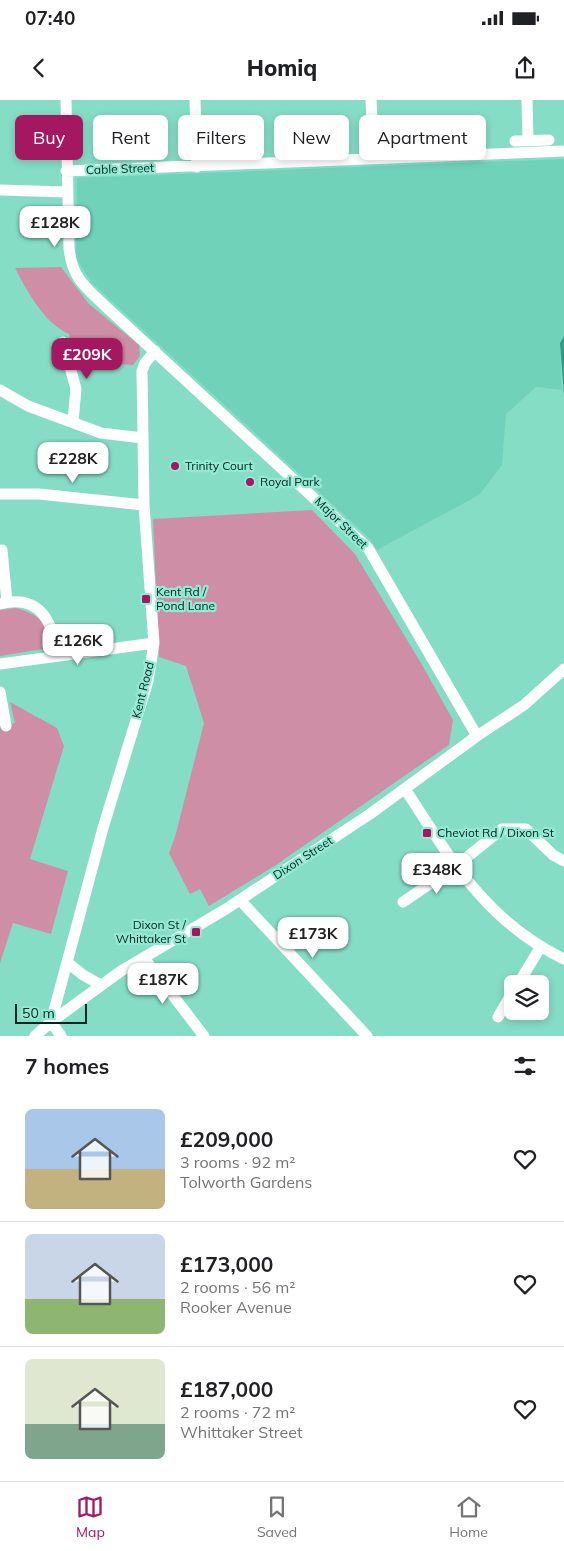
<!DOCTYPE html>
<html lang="en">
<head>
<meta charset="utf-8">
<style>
	body { margin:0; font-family:Mulish,sans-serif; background:#f2f2f2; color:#202124; height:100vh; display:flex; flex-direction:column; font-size:19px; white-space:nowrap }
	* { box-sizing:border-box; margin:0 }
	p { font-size:16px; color:#757577 }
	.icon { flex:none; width:28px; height:28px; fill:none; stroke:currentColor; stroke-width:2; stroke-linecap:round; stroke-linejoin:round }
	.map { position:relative; height:936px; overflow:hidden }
	.side { display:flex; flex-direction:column; background:#fff; flex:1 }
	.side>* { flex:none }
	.guide { position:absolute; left:15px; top:15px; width:535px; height:45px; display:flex; gap:10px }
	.fabs { position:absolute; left:504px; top:875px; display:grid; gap:10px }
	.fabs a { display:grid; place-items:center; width:45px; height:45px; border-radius:8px; background:#fff; box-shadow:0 2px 8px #0003; font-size:25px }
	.scale { position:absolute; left:15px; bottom:12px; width:72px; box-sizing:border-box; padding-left:5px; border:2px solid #00261f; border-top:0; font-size:14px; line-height:18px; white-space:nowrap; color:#00261f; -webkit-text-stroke:4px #93ead3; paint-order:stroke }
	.price { position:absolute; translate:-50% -42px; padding:0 11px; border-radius:10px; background:#fff; color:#222; font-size:16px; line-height:32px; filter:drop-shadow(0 1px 2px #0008) }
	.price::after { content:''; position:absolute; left:50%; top:30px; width:15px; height:11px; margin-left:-8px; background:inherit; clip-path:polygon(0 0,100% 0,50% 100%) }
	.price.selected { background:#a31861; color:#fff }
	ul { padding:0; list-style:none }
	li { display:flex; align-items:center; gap:15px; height:125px; padding:0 25px }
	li+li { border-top:1px solid #e0e0e0 }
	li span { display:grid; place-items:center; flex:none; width:140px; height:100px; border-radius:8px; color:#555 }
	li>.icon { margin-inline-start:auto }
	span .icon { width:60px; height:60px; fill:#fffc; stroke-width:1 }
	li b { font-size:21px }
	h2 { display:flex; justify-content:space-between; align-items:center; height:60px; padding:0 25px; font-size:21px }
	.tag { padding:0 18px; border-radius:8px; background:#fff; box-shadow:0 2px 8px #0003; font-size:18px; line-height:45px }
	.tag.selected { background:#a31861; color:#fff }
	.status { display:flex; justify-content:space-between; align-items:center; height:35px; padding:0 25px; background:#fff; direction:ltr }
	.status svg { height:14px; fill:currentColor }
	header { display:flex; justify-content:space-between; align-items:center; height:65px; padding:0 25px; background:#fff; font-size:22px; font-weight:800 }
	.tabs { display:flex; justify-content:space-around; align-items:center; height:70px; border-top:1px solid #e0e0e0; background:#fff; font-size:14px; color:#757577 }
	.tabs a { display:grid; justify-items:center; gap:2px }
	.tabs .selected { color:#a31861 }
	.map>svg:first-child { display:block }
</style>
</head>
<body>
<div class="status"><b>07:40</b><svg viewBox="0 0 49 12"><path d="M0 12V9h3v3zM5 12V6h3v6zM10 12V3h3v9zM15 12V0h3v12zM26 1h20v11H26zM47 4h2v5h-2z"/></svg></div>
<header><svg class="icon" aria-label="back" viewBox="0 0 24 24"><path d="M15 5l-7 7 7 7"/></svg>Homiq<svg class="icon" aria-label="share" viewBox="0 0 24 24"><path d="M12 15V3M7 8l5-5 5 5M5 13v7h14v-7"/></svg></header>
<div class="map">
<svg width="564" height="936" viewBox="0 0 564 936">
	<rect width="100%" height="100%" fill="#86ddc6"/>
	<!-- built -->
	<path fill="#71d2ba" d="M564,59V236L560,243L562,290L536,287L506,314L502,365L479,395L377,450L369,438L92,183L76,159L77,78Z"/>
	<!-- green -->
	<path fill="#ce8ea6" d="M61,167L89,204L139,245L140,256L133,265L86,262L84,252L72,251L69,234C44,223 27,191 15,168Z
		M312,410L355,454L421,563L453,620L449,645L276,765L209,806L200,789L190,794L169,753L175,737L204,623L186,566L159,557L153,419Z
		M15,508C32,511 57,526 49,548L0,556V510Z
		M10,602L57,628L64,646L30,759L68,771L51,834L13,823L0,863V627L15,623Z"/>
	<!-- water -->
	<path fill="#359984" d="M564,236V295L560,243Z"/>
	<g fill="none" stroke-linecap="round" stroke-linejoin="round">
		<!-- minor -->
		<path stroke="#fff" stroke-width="11" d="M66,0L69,148C72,177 84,186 104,205L368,448L477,636
			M195,0L197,67
			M371,0L374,59
			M527,0L528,40
			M515,41L549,40
			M66,71L564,51
			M0,90L67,92
			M63,242L76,289L73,321
			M67,259L83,257
			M0,290L28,306L101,333L143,338
			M0,394H39L144,405
			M2,450L7,502
			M0,504C41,493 52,523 59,555
			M0,564L154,543
			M0,592L6,626
			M405,689C451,759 485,821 564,859
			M240,800L367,936
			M403,802L456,766L502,729H526L553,755L564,761
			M144,858L204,936
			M68,863L83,875L101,885
			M518,884L540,848
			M498,917L512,893
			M35,936L51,922L121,871L226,809L370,714L477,636L524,605L564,569
			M61,936L51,922L103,728L148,581L154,543L144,405L142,271L145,263L155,251"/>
	</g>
	<!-- markers -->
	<g fill="#a31861" stroke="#93ead3" stroke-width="2">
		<circle cx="175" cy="366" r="5"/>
		<circle cx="250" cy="382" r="5"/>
		<rect x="141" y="494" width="10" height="10" rx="2.5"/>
		<rect x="422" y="728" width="10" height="10" rx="2.5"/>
		<rect x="191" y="827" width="10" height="10" rx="2.5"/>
	</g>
	<g text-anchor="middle" stroke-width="4.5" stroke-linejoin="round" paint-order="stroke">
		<!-- street labels -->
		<g font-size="12" fill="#00261f" stroke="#93ead3">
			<text transform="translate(120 69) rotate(-2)" y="4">Cable Street</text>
			<text transform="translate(341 423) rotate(44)" y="4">Major Street</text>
			<text transform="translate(143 590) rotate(-76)" y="4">Kent Road</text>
			<text transform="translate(303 758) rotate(-33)" y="4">Dixon Street</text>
		</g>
		<!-- poi labels -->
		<g font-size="12" fill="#00261f" stroke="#93ead3" text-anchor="start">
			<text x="185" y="370">Trinity Court</text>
			<text x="260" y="386">Royal Park</text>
			<text x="156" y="496">Kent Rd /<tspan x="156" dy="14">Pond Lane</tspan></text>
			<text x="437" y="737">Cheviot Rd / Dixon St</text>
			<text x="186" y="829" text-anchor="end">Dixon St /<tspan x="186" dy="14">Whittaker St</tspan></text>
		</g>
	</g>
</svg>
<div class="fabs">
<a><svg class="icon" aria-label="layers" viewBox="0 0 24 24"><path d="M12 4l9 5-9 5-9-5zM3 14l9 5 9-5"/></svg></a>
</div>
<div class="scale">50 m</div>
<b class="price" style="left:55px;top:148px">£128K</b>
<b class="price selected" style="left:87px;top:280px">£209K</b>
<b class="price" style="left:73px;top:384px">£228K</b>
<b class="price" style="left:78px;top:566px">£126K</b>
<b class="price" style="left:437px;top:795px">£348K</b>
<b class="price" style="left:313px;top:859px">£173K</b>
<b class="price" style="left:163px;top:905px">£187K</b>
<div class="guide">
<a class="tag selected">Buy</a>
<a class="tag">Rent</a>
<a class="tag">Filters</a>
<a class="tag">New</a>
<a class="tag">Apartment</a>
</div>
</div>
<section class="side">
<h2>7 homes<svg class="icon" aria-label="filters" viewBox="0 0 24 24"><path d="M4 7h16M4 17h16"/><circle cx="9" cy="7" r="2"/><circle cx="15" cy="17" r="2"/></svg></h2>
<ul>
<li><span style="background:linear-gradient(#a9c7e8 60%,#c2b280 0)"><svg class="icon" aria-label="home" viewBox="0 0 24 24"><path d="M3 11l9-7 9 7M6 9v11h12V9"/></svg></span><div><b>£209,000</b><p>3 rooms · 92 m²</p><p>Tolworth Gardens</p></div><svg class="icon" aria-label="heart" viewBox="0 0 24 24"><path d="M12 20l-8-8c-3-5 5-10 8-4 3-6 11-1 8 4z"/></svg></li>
<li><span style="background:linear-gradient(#c9d6e8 65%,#8fb573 0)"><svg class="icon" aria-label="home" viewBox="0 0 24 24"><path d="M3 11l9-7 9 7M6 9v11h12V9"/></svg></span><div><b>£173,000</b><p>2 rooms · 56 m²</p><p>Rooker Avenue</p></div><svg class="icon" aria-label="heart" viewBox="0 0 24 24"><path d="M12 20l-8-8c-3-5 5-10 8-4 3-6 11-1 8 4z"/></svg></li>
<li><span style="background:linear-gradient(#dfe7d0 65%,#7fa58c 0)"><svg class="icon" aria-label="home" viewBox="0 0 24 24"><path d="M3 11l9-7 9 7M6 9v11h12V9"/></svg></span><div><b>£187,000</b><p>2 rooms · 72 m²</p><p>Whittaker Street</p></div><svg class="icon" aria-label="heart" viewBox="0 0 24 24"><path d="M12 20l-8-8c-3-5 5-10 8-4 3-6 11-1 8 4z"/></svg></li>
</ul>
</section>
<nav class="tabs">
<a class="selected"><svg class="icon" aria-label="map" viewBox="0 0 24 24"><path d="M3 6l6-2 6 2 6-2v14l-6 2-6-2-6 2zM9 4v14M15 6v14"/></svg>Map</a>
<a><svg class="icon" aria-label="saved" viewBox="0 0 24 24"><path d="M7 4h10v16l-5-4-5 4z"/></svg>Saved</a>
<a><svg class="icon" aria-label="home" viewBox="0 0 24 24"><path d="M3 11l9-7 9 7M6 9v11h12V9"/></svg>Home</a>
</nav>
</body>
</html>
